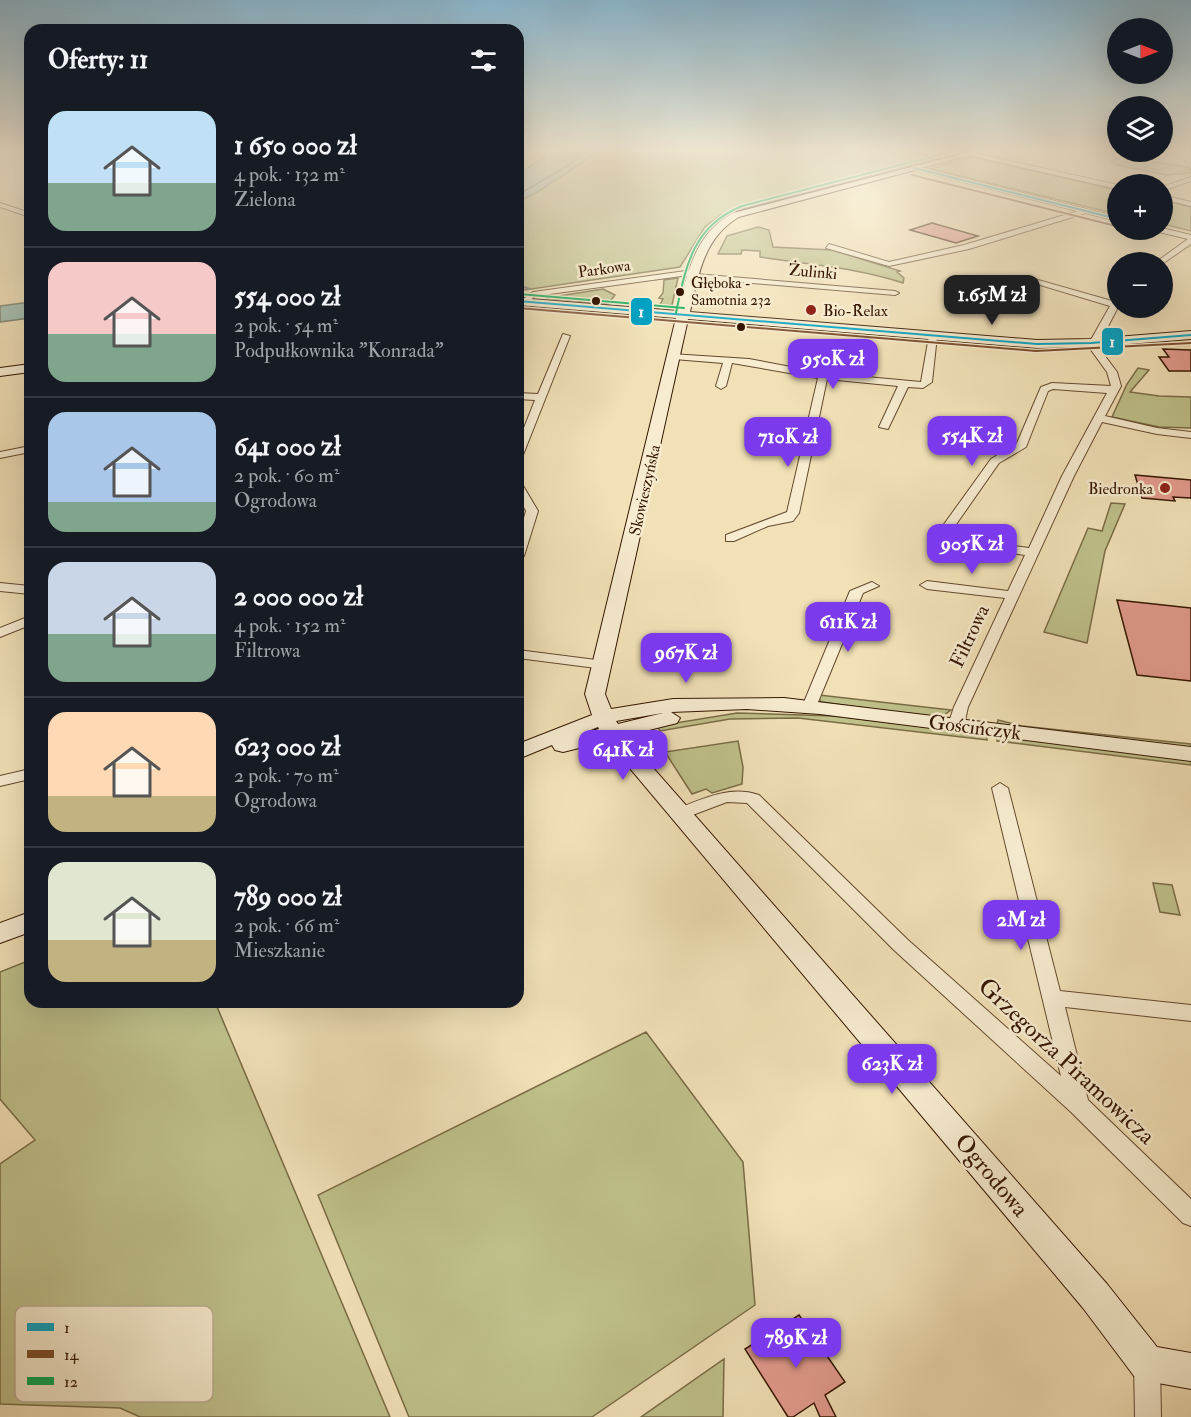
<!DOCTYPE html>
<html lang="pl">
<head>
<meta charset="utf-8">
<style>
	body { margin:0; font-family:"IM FELL Double Pica",serif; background:#242831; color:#f1f3f6; height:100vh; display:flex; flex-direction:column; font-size:22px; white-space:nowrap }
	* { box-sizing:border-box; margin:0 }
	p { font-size:20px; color:#9ea1a6 }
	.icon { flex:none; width:33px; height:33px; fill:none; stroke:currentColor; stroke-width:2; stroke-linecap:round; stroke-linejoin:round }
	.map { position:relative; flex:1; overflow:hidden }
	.drawer { position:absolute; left:24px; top:24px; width:500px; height:984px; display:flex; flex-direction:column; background:#171b24; border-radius:18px; box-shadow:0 6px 24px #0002 }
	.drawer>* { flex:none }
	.needle { width:39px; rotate:90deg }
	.fabs { position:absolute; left:1107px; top:18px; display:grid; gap:12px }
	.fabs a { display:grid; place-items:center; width:66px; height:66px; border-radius:50%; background:#171b24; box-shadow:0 6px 24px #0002; font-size:30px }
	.price { position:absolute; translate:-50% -51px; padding:0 14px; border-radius:12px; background:#7c3aed; color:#fff; font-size:20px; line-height:39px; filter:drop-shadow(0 2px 3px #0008) }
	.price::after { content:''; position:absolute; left:50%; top:36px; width:18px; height:14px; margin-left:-9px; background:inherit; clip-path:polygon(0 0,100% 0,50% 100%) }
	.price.selected { background:#222; color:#fff }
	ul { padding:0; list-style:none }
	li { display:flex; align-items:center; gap:18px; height:150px; padding:0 24px }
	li+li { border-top:2px solid #363941 }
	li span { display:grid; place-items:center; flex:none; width:168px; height:120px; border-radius:18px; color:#555 }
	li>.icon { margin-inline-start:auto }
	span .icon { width:72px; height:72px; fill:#fffc; stroke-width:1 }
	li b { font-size:26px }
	h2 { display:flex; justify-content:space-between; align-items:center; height:72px; padding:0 24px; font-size:26px }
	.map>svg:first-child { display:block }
</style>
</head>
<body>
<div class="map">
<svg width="1191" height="1417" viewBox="0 0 1191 1417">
	<rect width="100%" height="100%" fill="#f2e1b7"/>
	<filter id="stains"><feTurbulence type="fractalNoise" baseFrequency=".00333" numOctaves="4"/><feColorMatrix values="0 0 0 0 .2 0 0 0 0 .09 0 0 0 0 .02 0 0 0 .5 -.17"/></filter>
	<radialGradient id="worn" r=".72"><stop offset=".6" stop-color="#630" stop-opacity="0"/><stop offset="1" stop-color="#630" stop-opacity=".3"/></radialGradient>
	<!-- green -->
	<path fill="#bfc18b" stroke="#7a6c46" stroke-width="1.5" d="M586,152H913L941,158L721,215L705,227L680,267L518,291V200Z
		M972,157L1117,190V214L931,169Z
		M1124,157L1187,167L1191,169V173L1166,175L1116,165L1111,161Z
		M1163,200L1191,207V231L1163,224Z
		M758,227L769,230L773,247L832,250L900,271L897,272L904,278L903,283C855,267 808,265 760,257V251L742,250L741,254H718L727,236Z
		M678,278L672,305L658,308L663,299L659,298L663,293L664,280Z
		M603,289L615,295L608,304L546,298Z
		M1138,368L1149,370L1130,392L1159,396L1191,397V428L1159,427L1112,417L1127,384Z
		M1111,503L1125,504L1105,551L1087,643L1044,632L1088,528L1102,531Z
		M819,695L951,710L944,715L931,717L822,702L818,699Z
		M737,713L834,716L987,734V740L798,718L730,719L660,731L657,726Z
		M998,720L1022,726L1191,744V748L997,724Z
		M997,736L1191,760V765L997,741Z
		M738,741L743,767L742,784L712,793L706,789L692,794L665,752Z
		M1153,883L1172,885L1180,915L1160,912Z
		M30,960V1002H215L390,1417H140L120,1408L0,1404V1164L35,1140L0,1099V972Z
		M646,1032L743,1162L755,1305L592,1417H409L318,1195Z
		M724,1359L723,1417H641Z"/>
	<!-- water -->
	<path fill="#9bbdb2" stroke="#727a6b" stroke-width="1.5" d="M552,152H598L539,191L518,202V174Z
		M30,302V318L0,322V306Z"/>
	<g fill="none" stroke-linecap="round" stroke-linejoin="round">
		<!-- shore -->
		<path stroke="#686a59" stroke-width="1.5" d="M518,195L572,163L583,152"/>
		<!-- stream -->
		<path stroke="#727a6b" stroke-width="2" d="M518,285L530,289"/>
	</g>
	<!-- building -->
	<path fill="#e49b8f" stroke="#341600" stroke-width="1.5" d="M932,223L978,236L956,243L910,230Z
		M1163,349L1191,350V371H1169L1159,357H1169Z
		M1135,475L1191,480V498L1173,497L1175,501L1142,498Z
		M1117,600L1191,608V681L1137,675Z
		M799,1315L845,1382L825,1395L836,1417H820L814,1403L793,1417H788L745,1349Z"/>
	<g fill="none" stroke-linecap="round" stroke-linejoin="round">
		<defs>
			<path id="street" d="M970,152L1118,185V189L968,155Z
				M914,166L1118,217V221L1086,213L969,249L889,266L826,248L829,244L889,262L964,245L1078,211L912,169Z
				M1191,177V181L1162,191V187Z
				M1162,195L1191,202V206L1162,199Z
				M0,203L30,213V217L0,207Z
				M1162,228L1191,235V244L1162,264L1158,262L1159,260L1188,239L1159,232Z
				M693,270L697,272L695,274L895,291L899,293L895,295L692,278L689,275L535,296L526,304L519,302L533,292Z
				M1024,276L1112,301L1118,296V307L1101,340L1096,344L1117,372L1121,386L1105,416L1157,428L1191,432V438L1157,434L1102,422L1074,476L968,707L964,725L956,730L948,725L954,707L1005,598L927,589L920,585L927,581L1008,591L1025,555L957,546L937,534L991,459L1017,443L1041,387L1052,383L1111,386L1107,372L1086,343L1092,338L1110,306L1027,281L1024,289H1021L958,302L954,299L1018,285L1020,278ZM1053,389L1107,393L1062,476L1029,548L960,539L950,533L999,463L1026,447L1048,391Z
				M933,333L937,336L932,382L923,388L908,387L888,429L879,427L898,386L827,379L799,513L793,521L768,526L734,541H726V535L787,512L818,378L732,363L726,386L721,389L716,386L723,363L674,359L671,358V354L749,359L823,373L921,382L929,336Z
				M563,334L570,336L523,455L518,458V443L535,400L518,399V393L538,394Z
				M30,446V452L0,458V452Z
				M518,483L522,484L538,511L524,556L518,560V538L526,511L518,495Z
				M872,582L879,586L863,593L816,707L809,712L804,710L802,707L850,591Z
				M0,583L30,586V594L0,591Z
				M30,616V625L0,637V628Z
				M518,650L604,661L611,665L604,669L518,658Z
				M30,769V779L0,786V776Z
				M1000,783L1008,788L1060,991L1191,1005V1021L1065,1007L1088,1100L1191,1199V1226L1183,1223L1071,1112L894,950L747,803L727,802L682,819L676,817L674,813L676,809C704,799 729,785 759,795L908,940L1061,1076L992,788Z
				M1147,1350L1156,1354L1160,1363L1161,1417H1135L1134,1363L1138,1354Z"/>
			<path id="secondary" d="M970,152H982L739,217C704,237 698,275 690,312L1037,340L1091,339L1191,331V339L1091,347L1037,348L688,319L605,694L611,709L673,699L784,698L1191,747V761L820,714L747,709L671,712L680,718L677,723L625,736L1107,1284L1157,1347L1191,1353V1389L1147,1381L1134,1376L1083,1308L607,741L563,752L555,750L552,745L518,759V744L592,715L585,694L676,318L518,305V298L678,311C687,273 695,233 733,213ZM663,713L618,724L616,721ZM598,727L599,729L581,734Z
				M30,364V372L0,376V368Z
				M30,912V932L0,943V923Z"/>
		</defs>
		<!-- street casing -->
		<use href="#street" stroke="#64492e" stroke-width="2"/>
		<!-- secondary casing -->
		<use href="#secondary" stroke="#341600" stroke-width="2"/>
		<!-- street -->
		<use href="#street" fill="#f7ecd0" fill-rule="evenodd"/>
		<!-- secondary -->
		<use href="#secondary" fill="#f7ecd0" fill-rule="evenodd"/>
		<defs>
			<path id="bus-1" d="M914,168L1118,219
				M518,301L1037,344L1091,343L1191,335"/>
			<path id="bus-2" d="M912,175L1116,226
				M518,308L1036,351L1191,343"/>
			<path id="bus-3" d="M519,294L684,308
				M676,313C686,265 693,226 742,206L950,152"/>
		</defs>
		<!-- bus-1 casing -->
		<use href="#bus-1" stroke="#f7ecd0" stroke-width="4.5"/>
		<!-- bus-2 casing -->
		<use href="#bus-2" stroke="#f7ecd0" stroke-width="4.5"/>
		<!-- bus-3 casing -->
		<use href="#bus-3" stroke="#f7ecd0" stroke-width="4.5"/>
		<!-- bus-1 -->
		<use href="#bus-1" stroke="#03a2c4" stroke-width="2"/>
		<!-- bus-2 -->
		<use href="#bus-2" stroke="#7a4b2a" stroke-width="2"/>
		<!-- bus-3 -->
		<use href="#bus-3" stroke="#00a651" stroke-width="2"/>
	</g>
	<!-- sky -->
	<linearGradient id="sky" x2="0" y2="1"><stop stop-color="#89b8d2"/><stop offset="0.43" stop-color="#f9f2df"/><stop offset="1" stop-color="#f9f2df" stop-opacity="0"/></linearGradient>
	<rect width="1191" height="350" fill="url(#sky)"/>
	<!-- markers -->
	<g fill="#341600" stroke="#f7ecd0" stroke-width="2">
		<circle cx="680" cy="292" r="5"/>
		<circle cx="596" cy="301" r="5"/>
		<circle cx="741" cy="327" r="5"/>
	</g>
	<g fill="#8f2418" stroke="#f7ecd0" stroke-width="2">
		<circle cx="811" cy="310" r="6"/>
		<circle cx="1165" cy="488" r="6"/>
	</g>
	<g text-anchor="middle" stroke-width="5" stroke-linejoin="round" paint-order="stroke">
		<!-- far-bus labels -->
		<g font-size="15" fill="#341600" stroke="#f7ecd0" text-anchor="start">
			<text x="691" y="288">Głęboka -<tspan x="691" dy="17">Samotnia 232</tspan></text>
		</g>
		<!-- far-street labels -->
		<g font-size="16" fill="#341600" stroke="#f7ecd0">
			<text transform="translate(604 268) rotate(-8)" y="6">Parkowa</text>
			<text transform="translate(813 271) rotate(5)" y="6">Żulinki</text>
			<text transform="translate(644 490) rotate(-77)" y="6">Skowieszyńska</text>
		</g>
		<!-- far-poi labels -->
		<g font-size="16" fill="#341600" stroke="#f7ecd0" text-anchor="start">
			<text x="823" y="316">Bio-Relax</text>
			<text x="1153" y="494" text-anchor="end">Biedronka</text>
		</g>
		<!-- street labels -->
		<g font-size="20" fill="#341600" stroke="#f7ecd0">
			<text transform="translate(969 636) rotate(-65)" y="7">Filtrowa</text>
			<text transform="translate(975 727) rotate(7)" y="7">Gościńczyk</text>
		</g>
		<!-- near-street labels -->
		<g font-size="24" fill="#341600" stroke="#f7ecd0">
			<text transform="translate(1067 1061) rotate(43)" y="8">Grzegorza Piramowicza</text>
			<text transform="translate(992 1175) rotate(50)" y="8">Ogrodowa</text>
		</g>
	</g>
	<!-- legend -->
	<rect x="15" y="1306" width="198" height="96" rx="9" fill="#f7ecd0" stroke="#bcac92" stroke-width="1.5"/>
	<rect x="27" y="1323" width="27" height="8" fill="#03a2c4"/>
	<rect x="27" y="1350" width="27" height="8" fill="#7a4b2a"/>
	<rect x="27" y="1377" width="27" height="8" fill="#00a651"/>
	<g font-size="16" fill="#341600">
		<text x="64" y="1333">1</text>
		<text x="64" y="1360">14</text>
		<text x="64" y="1387">12</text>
	</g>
	<g stroke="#f7ecd0" stroke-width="2">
		<rect x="630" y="297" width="23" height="29" rx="6" fill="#03a2c4"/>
		<rect x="1101" y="327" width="23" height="29" rx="6" fill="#03a2c4"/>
	</g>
	<g font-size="16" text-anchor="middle" font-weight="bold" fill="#fff">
		<text x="641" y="317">1</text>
		<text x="1112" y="347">1</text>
	</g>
	<rect width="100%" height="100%" filter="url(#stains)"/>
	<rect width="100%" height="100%" fill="url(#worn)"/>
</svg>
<div class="fabs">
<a><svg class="needle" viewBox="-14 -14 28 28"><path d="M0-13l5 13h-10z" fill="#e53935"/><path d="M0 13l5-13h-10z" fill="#9ea1a6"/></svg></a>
<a><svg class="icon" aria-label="layers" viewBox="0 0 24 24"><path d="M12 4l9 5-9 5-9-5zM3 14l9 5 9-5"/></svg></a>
<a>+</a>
<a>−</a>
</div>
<b class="price selected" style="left:992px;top:326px">1.65M zł</b>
<b class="price" style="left:833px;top:390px">950K zł</b>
<b class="price" style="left:972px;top:467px">554K zł</b>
<b class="price" style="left:788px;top:468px">710K zł</b>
<b class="price" style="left:972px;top:575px">905K zł</b>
<b class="price" style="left:848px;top:653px">611K zł</b>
<b class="price" style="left:686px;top:684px">967K zł</b>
<b class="price" style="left:623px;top:781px">641K zł</b>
<b class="price" style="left:1021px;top:951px">2M zł</b>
<b class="price" style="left:892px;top:1095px">623K zł</b>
<b class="price" style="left:796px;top:1369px">789K zł</b>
<section class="drawer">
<h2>Oferty: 11<svg class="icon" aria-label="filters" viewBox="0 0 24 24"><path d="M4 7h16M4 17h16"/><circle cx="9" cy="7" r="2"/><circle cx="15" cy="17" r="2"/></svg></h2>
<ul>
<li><span style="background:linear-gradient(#bfe0f5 60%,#7fa58c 0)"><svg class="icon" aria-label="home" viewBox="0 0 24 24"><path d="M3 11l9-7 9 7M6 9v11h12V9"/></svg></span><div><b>1 650 000 zł</b><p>4 pok. · 132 m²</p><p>Zielona</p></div></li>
<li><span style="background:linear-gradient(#f6c9c9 60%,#7fa58c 0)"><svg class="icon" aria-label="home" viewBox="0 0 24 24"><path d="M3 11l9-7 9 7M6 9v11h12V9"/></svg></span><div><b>554 000 zł</b><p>2 pok. · 54 m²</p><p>Podpułkownika &quot;Konrada&quot;</p></div></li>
<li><span style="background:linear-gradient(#a9c7e8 75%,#7fa58c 0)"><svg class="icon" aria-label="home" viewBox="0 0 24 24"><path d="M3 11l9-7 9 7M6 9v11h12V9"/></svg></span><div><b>641 000 zł</b><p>2 pok. · 60 m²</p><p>Ogrodowa</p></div></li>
<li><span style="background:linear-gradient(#c9d6e8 60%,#7fa58c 0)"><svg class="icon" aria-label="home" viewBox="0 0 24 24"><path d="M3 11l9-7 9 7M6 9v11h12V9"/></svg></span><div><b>2 000 000 zł</b><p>4 pok. · 152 m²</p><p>Filtrowa</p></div></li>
<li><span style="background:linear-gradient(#ffd9b3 70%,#c2b280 0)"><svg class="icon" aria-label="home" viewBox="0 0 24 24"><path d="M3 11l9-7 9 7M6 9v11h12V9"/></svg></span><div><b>623 000 zł</b><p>2 pok. · 70 m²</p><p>Ogrodowa</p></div></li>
<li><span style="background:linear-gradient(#dfe7d0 65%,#c2b280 0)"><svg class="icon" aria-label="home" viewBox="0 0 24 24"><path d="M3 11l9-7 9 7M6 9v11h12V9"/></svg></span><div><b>789 000 zł</b><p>2 pok. · 66 m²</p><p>Mieszkanie</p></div></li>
</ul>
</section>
</div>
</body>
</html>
